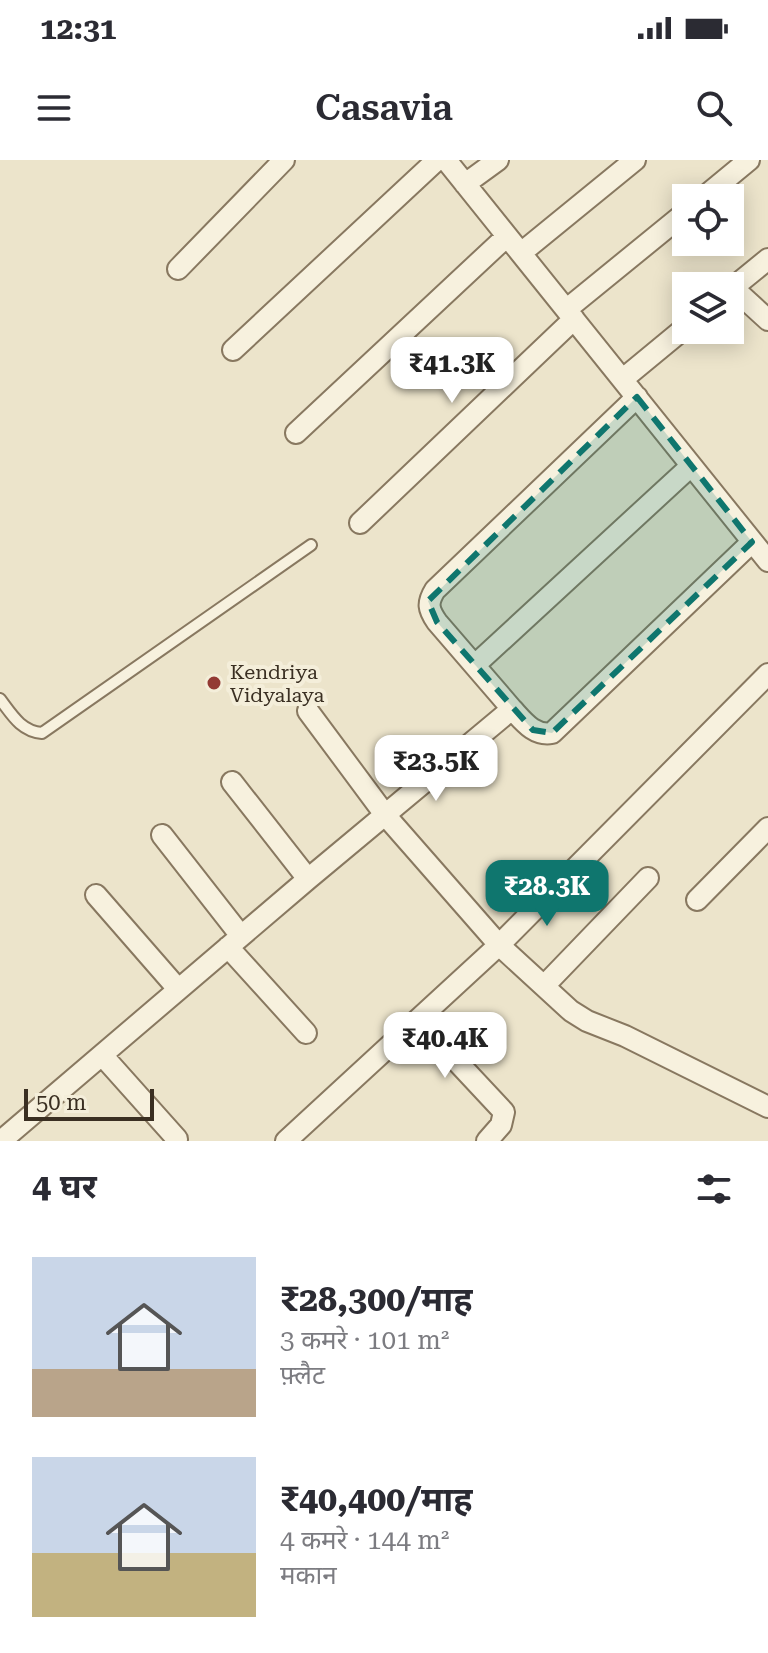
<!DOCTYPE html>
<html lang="hi">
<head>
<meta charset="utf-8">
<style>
	body { margin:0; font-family:"Roboto Serif","Noto Sans Devanagari",serif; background:#f2f2f3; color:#2b2b33; height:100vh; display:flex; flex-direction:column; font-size:30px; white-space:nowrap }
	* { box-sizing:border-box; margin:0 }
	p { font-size:26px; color:#7c7c81 }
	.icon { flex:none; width:44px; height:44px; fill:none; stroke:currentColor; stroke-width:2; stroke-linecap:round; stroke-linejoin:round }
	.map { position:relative; height:981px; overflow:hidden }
	.sheet { display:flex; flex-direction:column; background:#fff; flex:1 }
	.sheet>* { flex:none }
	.tools { position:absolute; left:672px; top:24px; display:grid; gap:16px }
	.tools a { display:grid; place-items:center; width:72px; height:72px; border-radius:0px; background:#fff; box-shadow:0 4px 20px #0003; font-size:40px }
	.scale { position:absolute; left:24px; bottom:20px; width:130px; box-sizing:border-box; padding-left:8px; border:4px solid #3a2f22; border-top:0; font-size:22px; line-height:28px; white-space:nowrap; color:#3a2f22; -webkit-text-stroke:6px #f4eeda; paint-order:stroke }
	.price { position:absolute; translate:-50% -68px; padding:0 18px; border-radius:16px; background:#fff; color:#222; font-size:26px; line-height:52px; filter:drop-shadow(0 2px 4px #0008) }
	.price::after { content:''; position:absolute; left:50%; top:48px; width:24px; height:18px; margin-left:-12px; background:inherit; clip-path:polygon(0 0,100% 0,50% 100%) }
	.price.current { background:#0f766e; color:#fff }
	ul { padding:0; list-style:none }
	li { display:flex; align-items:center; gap:24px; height:200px; padding:0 32px }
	li span { display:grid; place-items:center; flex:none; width:224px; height:160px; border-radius:0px; color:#555 }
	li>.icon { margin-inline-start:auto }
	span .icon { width:96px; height:96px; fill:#fffc; stroke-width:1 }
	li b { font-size:34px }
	h2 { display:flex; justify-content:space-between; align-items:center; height:96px; padding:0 32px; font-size:34px }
	.status { display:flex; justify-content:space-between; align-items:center; height:56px; padding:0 40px; background:#fff; direction:ltr }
	.status svg { height:22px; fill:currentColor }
	header { display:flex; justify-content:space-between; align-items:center; height:104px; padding:0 32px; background:#fff; font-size:36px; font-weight:600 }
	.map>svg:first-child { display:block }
</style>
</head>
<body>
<div class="status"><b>12:31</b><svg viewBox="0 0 49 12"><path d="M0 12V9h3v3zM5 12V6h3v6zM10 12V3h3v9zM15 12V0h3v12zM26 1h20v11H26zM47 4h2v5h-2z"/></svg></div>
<header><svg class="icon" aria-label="menu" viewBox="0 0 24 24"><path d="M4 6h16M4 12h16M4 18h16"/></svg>Casavia<svg class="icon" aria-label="search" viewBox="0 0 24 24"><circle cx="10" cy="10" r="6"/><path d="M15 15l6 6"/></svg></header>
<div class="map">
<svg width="768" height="981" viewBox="0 0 768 981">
	<rect width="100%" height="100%" fill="#ece4cb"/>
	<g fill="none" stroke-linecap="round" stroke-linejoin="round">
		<defs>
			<path id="lane" d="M0,539C12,555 21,571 42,573L311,385"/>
			<path id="street" d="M446,0L768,401
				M465,24L498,0
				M703,38L749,0
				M521,93L635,0
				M178,109L284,0
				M733,128L768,160
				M730,130L768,99
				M567,149L686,52
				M233,190L437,0
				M623,219L686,167
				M296,273L507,76
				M360,363L574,159
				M475,505L691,306
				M512,549C524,562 534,576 552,573L752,382
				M308,551L386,656L499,785L571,851L587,861L625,876L768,947
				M232,622L308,719
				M162,675L241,776
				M96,735L178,829
				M697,740L768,668
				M228,787L306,873
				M544,826L648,718
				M419,861L504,952L501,965L487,981
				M102,895L177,979
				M1,981L308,719L512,549L437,462C428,449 427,443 435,430L637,237
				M286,981L499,785L768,514"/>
		</defs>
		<!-- lane casing -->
		<use href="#lane" stroke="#887860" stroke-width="14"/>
		<!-- street casing -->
		<use href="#street" stroke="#887860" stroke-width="24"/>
		<!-- lane -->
		<use href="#lane" stroke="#f7f1de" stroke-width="10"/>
		<!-- street -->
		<use href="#street" stroke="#f7f1de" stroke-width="20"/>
	</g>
	<!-- marked area -->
	<path fill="#0f766e" fill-opacity="0.2" stroke="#0f766e" stroke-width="6" stroke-dasharray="16 10" stroke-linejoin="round" d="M637,237L752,382L552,573L533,570L437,462L428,441Z"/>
	<!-- markers -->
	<circle fill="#933a34" stroke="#f4eeda" stroke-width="3" cx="214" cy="523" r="8"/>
	<g text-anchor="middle" stroke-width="8" stroke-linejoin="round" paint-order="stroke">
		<!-- poi labels -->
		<g font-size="20" fill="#3a2f22" stroke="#f4eeda" text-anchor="start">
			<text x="230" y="519">Kendriya<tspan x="230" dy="23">Vidyalaya</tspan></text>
		</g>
	</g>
</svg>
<div class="tools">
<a><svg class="icon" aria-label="locate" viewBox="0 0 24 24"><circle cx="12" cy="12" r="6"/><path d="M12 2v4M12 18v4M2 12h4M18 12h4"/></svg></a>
<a><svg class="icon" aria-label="layers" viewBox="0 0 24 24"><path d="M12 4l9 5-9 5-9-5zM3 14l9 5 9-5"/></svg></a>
</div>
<div class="scale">50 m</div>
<b class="price" style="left:452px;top:245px">₹41.3K</b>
<b class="price" style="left:436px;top:643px">₹23.5K</b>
<b class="price current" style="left:547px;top:768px">₹28.3K</b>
<b class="price" style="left:445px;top:920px">₹40.4K</b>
</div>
<section class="sheet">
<h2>4 घर<svg class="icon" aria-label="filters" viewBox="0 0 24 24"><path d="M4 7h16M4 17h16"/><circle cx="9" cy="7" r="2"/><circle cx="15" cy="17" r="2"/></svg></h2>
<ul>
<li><span style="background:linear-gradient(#c9d6e8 70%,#b9a48a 0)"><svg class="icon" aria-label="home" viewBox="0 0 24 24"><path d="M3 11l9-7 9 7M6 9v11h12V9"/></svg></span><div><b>₹28,300/माह</b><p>3 कमरे · 101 m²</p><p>फ़्लैट</p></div></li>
<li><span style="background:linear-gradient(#c9d6e8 60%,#c2b280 0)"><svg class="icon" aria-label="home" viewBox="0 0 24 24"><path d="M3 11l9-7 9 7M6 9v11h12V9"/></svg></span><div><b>₹40,400/माह</b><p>4 कमरे · 144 m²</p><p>मकान</p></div></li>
</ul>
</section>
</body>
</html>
